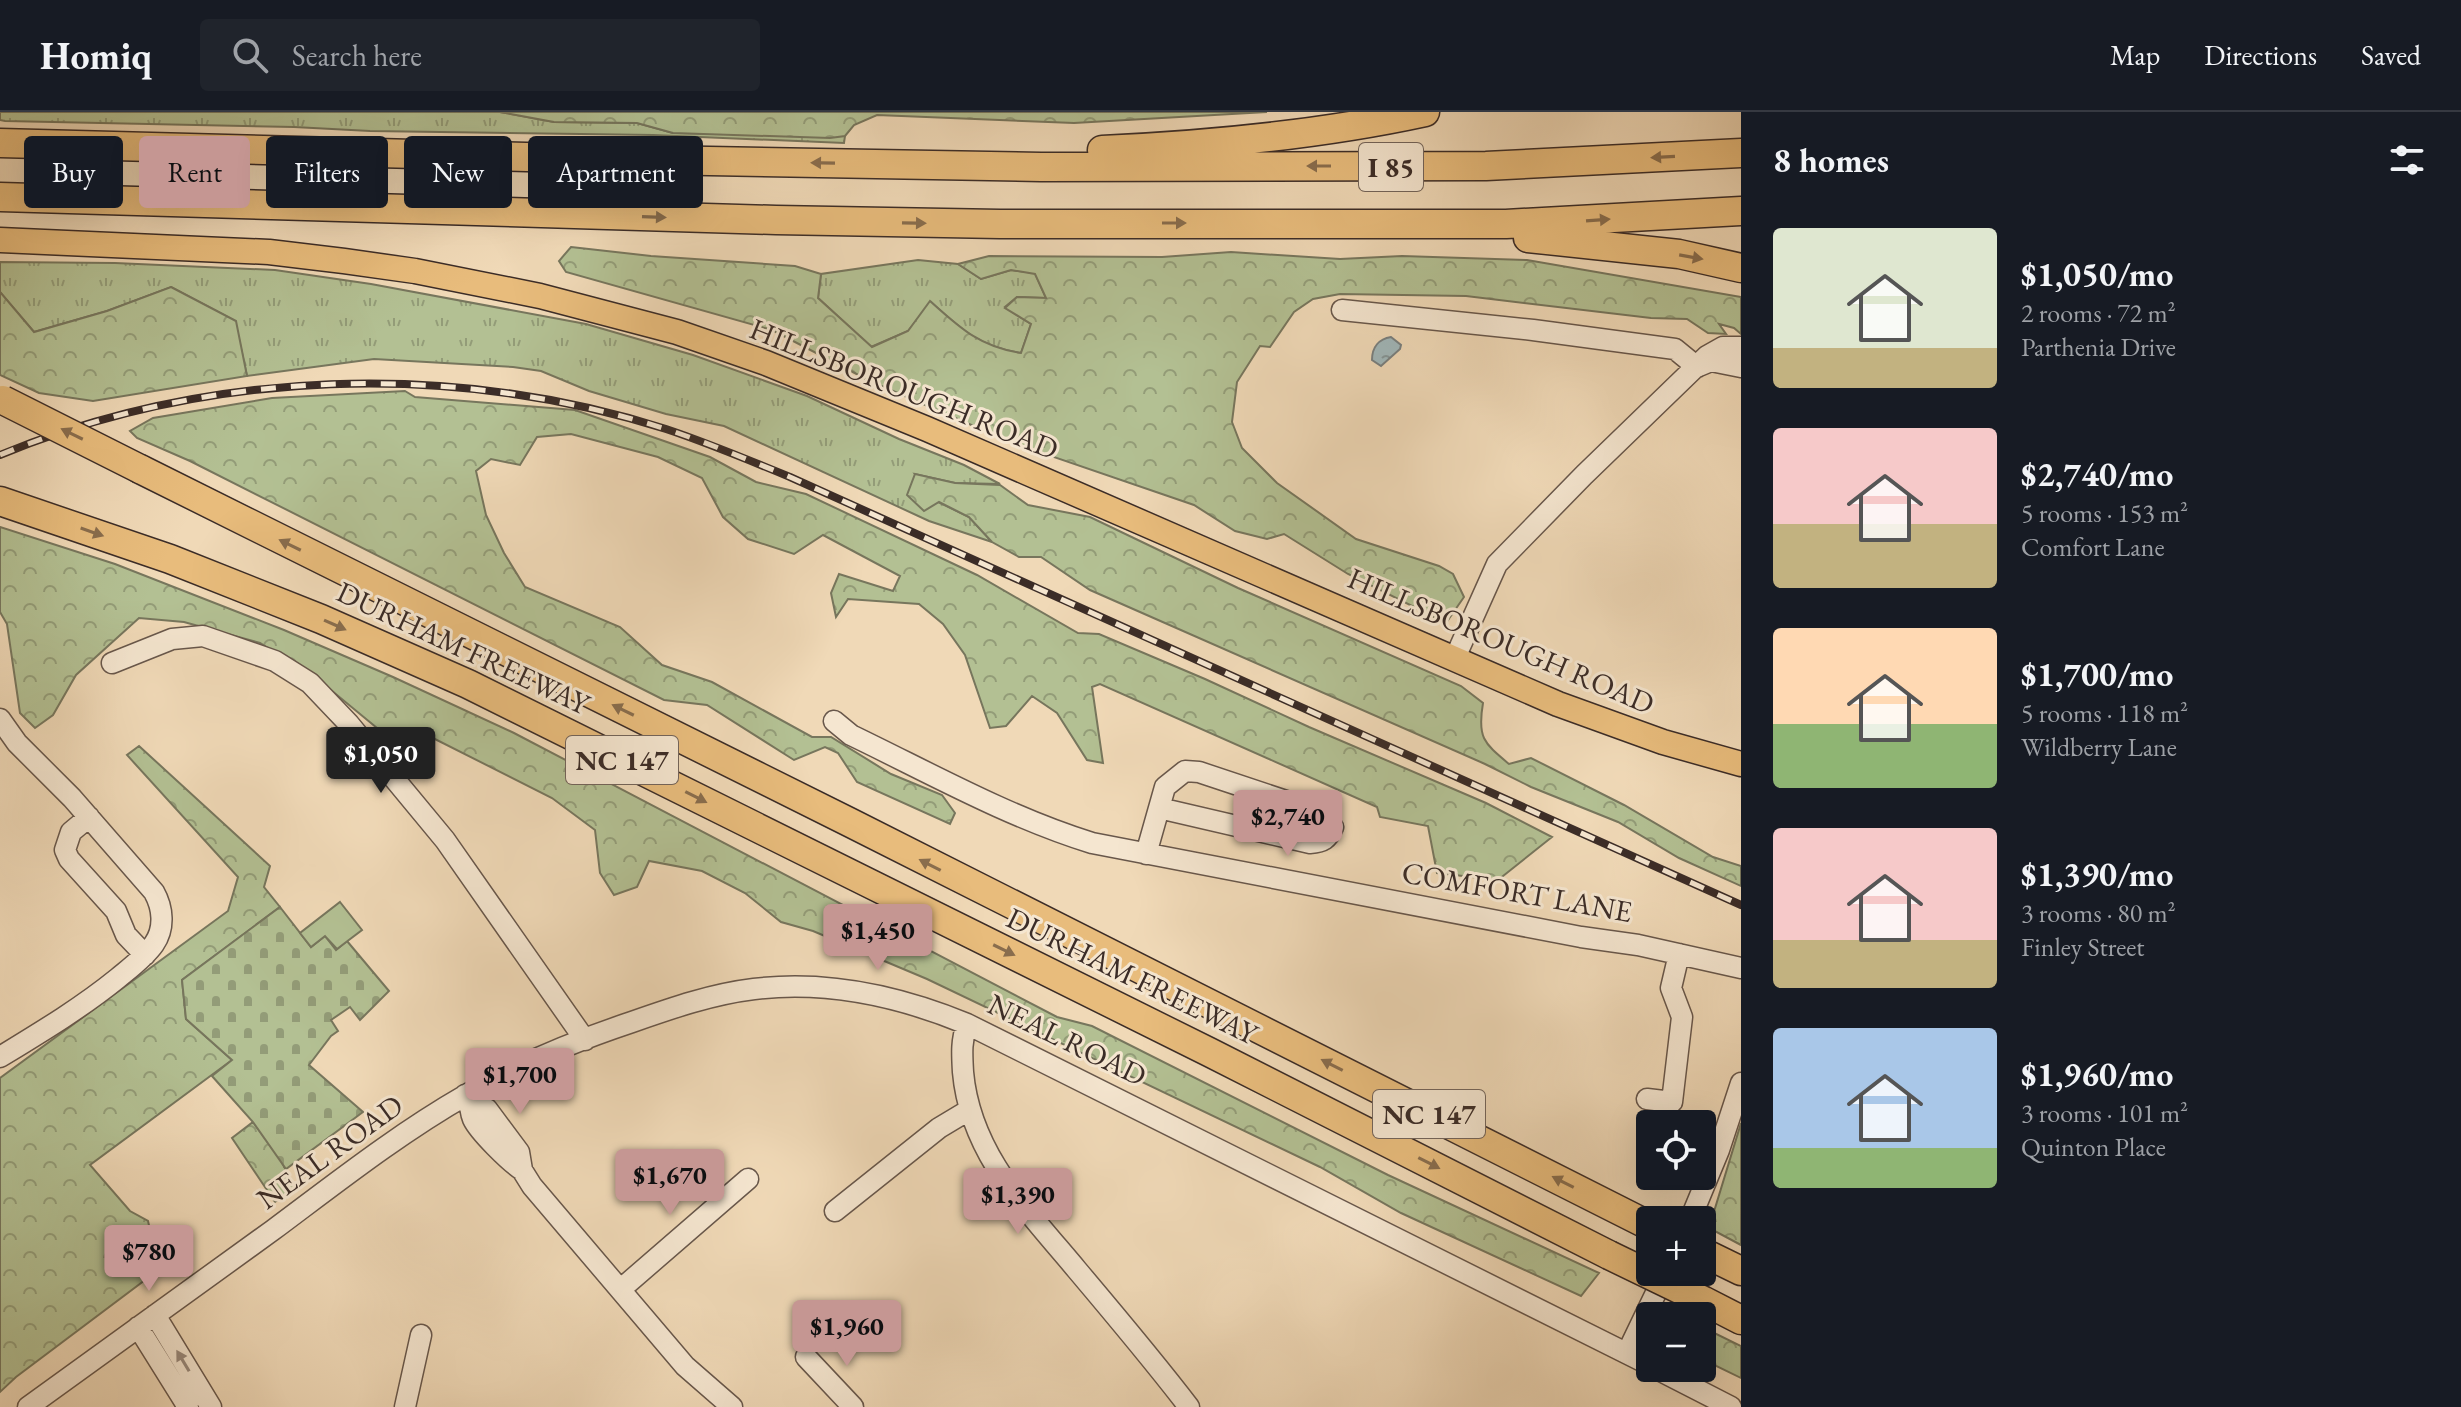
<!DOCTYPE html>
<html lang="en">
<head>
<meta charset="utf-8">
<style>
	body { margin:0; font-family:"EB Garamond",serif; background:#20242c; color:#f1f3f6; height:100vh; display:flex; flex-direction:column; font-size:30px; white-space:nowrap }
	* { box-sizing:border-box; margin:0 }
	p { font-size:26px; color:#9ea1a6 }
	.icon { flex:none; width:44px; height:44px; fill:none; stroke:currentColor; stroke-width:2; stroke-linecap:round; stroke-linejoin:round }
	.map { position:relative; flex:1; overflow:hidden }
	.panel { display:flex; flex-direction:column; background:#171b24; width:720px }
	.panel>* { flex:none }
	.top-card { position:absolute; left:24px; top:24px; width:760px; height:72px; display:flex; gap:16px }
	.buttons { position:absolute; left:1636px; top:998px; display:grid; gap:16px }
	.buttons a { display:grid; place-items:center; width:80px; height:80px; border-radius:8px; background:#171b24; box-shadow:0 8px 32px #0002; font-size:40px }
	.price { position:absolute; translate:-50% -68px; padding:0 18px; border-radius:8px; background:#c59692; color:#111; font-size:26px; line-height:52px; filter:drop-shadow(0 2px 4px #0008) }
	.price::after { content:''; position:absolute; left:50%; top:48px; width:24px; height:18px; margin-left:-12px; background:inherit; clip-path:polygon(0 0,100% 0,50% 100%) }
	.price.active { background:#222; color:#fff }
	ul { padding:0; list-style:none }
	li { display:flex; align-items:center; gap:24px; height:200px; padding:0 32px }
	li span { display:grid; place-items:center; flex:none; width:224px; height:160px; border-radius:8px; color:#555 }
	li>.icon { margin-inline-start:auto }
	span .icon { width:96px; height:96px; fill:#fffc; stroke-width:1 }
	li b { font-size:34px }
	h2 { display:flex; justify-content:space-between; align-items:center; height:96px; padding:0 32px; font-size:34px }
	.chip { padding:0 28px; border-radius:8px; background:#171b24; box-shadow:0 8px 32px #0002; font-size:28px; line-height:72px }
	.chip.active { background:#c59692; color:#111 }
	header { display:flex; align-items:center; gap:48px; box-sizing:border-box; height:112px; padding:0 40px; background:#171b24; border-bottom:2px solid #363941 }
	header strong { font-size:38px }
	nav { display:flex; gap:44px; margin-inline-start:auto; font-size:28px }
	.search { width:560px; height:72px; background:#20242c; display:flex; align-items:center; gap:20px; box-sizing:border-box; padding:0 28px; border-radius:8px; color:#9ea1a6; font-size:30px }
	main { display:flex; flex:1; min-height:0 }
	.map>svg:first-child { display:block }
</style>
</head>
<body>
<header>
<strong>Homiq</strong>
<div class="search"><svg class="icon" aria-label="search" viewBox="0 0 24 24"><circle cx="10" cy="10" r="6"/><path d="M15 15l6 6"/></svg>Search here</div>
<nav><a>Map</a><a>Directions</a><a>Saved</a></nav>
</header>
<main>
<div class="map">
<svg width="1741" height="1295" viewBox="0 0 1741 1295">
	<defs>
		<pattern id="grass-tufts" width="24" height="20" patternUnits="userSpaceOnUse" patternTransform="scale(2)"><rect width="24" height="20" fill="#b3c093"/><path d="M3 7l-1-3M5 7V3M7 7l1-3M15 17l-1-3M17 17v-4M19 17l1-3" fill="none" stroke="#939c78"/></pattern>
		<pattern id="forest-crowns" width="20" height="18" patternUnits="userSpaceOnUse" patternTransform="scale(2)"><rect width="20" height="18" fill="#b3c093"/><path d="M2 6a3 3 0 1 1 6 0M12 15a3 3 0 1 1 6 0" fill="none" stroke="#939c78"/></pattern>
		<pattern id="cemetery-stones" width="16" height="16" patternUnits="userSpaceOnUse" patternTransform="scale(2)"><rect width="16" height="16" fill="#b3c093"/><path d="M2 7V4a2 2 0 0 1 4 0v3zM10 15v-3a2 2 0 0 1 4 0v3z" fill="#939c78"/></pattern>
		<pattern id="water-ripples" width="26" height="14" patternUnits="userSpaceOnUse" patternTransform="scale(2)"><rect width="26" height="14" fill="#a0b7ba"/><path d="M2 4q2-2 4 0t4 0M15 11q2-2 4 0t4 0" fill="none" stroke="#849597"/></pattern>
	</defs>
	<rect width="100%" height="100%" fill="#f0d9b7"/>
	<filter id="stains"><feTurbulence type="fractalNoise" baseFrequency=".0025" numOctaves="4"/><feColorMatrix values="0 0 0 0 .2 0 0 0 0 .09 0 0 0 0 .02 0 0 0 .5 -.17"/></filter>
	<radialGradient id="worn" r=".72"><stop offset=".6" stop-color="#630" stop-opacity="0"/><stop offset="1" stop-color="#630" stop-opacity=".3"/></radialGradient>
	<!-- grass -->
	<path fill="url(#grass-tufts)" stroke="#77765d" stroke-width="2" d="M0,0H500L554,10L637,11L673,21L845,24L844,31L653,23L370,19L294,15L5,9L0,8Z
		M918,148L958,152L981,167L1011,158L1035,161L1046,186L1017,185L1005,195L1031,212L1021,241C978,234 962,218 931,190L908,219L871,235L818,186L821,162Z
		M0,150L115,151L275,158L371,172L586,212L693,243L807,284L899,327L964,353L1000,372L955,371L915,362L938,390L969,405L992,430L929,409L724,314L666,302L589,279L541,259L513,255L374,247L247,264L235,209L171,175L107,199L34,220L0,180Z"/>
	<!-- forest -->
	<path fill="url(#forest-crowns)" stroke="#77765d" stroke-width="2" d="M500,0H1267L1074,11L877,3L854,13L845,24L830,26L673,21L637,11L554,10Z
		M571,135L651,144L795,154L821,162L818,186L872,235L908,219L930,189C960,216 980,235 1021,241L1031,212L1005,196L1017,185L1046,186L1035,162L1011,158L981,167L958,152L989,144L1162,145L1231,140L1340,147L1402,144L1527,148L1741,185V222L1734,216L1719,212L1726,222L1708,221L1687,207L1651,206L1466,184L1340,182L1313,187L1294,200L1270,235L1260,234L1237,270L1232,310L1242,336L1277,371L1356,427L1439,454L1453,462L1464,485L1446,511L1348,462L1284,422L1267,427L1235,419L1194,393L1013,331L870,269L772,218L566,160L559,149Z
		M171,175L236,209L247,264L93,289L39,281L0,263V180L34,220L107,199Z
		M405,279L415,285L575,298L710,345L756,370L806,382L977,463L1078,521L1099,522L1205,567L1309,615L1486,691L1552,725L1498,768L1437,761L1428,714L1380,705L1377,695L1100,572L1092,575L1103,651L1087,648L1057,601L1032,584L1006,614L990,616L965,543L943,512L919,492L848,487L836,505L831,481L839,462L893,479L900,464L823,423L794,442L748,427L723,405L702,366L658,345L571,322L537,325L520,353L491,347L476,359L486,403L504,441L525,475L620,515L662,553L712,570L812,625H831L891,662L942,683L955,701L950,712L857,670L838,641L825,635L794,648L707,593L664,588L190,349L137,326L130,319L153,306L272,286Z
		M915,362L955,371L1000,373L1028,393L1090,405L1238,476L1461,574L1483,591C1477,626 1484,631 1509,652L1531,646L1624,693L1713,745L1741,754V774L1679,746L1618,710L1531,675L1485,652L1090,478L1041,445H1019L992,430L969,405L939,390L924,399L907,383Z
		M0,415L115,452L284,518L393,565L514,621L1057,905L1092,914L1388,1063L1599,1161L1581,1184L1401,1101L1320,1055L927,867L813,819L781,810L745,781L702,759L649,749L637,775L614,783L600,761L595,718L552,686L415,617L394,630L320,569L260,531L184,510L139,506L76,563L53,603L35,616L20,601L7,512L0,500Z
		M139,634L270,754L264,775L280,795L182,868L186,907L232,948L90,1053L130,1099L148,1109L153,1131L173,1147L16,1265L0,1280V966L228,799L238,765L127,643Z
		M253,1010L279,1045L296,1077L275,1090L232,1026Z
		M1741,1011V1133L1709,1116Z
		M1702,1215L1741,1234V1266L1702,1247Z"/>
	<!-- cemetery -->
	<path fill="url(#cemetery-stones)" stroke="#77765d" stroke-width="2" d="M280,795L311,835L325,824L336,838L347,829L389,879L360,908L350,895L331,908L338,919L331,924L309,953L363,1000L286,1057L253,1010L212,964L232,948L186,907L182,868Z"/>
	<!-- park -->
	<path fill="#b3c093" stroke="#77765d" stroke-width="2" d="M340,790L362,818L337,837L325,824L311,835L300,821Z"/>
	<!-- water -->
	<path fill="url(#water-ripples)" stroke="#787f7f" stroke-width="2" d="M1391,225L1401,233L1400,237L1381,254L1372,248C1372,235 1379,227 1391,225Z"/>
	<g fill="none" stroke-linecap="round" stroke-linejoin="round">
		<defs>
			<path id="minor" d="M1342,198L1533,218L1675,237L1697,255
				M1699,254L1711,249L1741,255
				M1454,548L1497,452L1584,363L1707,244L1723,235H1741
				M112,551L172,527L203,524L275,549L310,571L349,612L445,728L585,928
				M0,607L17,631L72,686L154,780C163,796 165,816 154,832C145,845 130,856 118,866C81,896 41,920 0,945
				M834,609L851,623C930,661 1008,705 1092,731L1581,825L1638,833L1741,856
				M89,705L71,720L65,738L69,747L116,799L126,823L145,843
				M1146,742L1165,675L1185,659L1199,660L1322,701L1333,715C1328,727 1323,730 1310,731L1159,696
				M967,912C961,929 962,942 963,960C970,1041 1027,1098 1077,1158C1115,1203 1153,1248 1189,1295
				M465,983C472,992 469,998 473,1007C479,1020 510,1050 522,1058
				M1647,987L1672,990L1682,905L1671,876L1679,842
				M471,991L487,997L519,1040L522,1058L532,1074L685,1254L732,1295
				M835,1099L939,1016L969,998
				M1690,1108L1719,1038L1741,971
				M621,1177L748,1067
				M155,1203L211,1295
				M138,1215L188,1295
				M1627,1241L1666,1160
				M806,1245L853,1295
				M1655,1256L1731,1295
				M28,1295C110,1236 192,1177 273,1118C336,1071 398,1022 466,983C518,952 575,929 632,910C672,896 712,882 754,877C828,868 899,884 967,912L1650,1253
				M405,1295L421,1223"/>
			<path id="major" d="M0,128L269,140L344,149L415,159L540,184L677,220L766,251L927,317L1558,592L1663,630L1741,652"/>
			<path id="highway" d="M0,31L600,47L1041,55L1486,54L1741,41
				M1102,38C1211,33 1319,23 1425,0
				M0,85L776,108L1000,112H1506L1741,99
				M1528,126L1679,142L1741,156
				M140,357L849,710L1650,1114
				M0,389L170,447L321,507L468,572L1209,940L1609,1143
				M1702,1140L1741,1159
				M1704,1189L1741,1208"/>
		</defs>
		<!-- minor casing -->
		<use href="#minor" stroke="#68574b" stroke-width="23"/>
		<!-- major casing -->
		<use href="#major" stroke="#3b2c27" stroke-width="27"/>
		<!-- highway casing -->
		<use href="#highway" stroke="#3b2c27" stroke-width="31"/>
		<!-- minor -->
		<use href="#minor" stroke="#f5e6d0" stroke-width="20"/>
		<!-- major -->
		<use href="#major" stroke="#e8bc7c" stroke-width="24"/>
		<!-- highway -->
		<use href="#highway" stroke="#e8bc7c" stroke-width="28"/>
		<defs>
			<path id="rail" d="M0,343C208,257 451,249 666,317C708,331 749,348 790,365L1741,793"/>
		</defs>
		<!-- rail casing -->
		<use href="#rail" stroke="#3b2c27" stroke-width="8"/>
		<!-- rail -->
		<use href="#rail" stroke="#f5e6d0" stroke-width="5" stroke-dasharray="15" stroke-linecap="butt"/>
		<defs>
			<path id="highway-bridge" d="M3,288L140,357
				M1609,1143L1704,1189"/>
		</defs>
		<!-- highway-bridge casing -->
		<use href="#highway-bridge" stroke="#3b2c27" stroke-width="31" stroke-linecap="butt"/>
		<!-- highway-bridge -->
		<use href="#highway-bridge" stroke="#e8bc7c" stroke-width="28"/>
	</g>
	<!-- one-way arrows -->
	<defs><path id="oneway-solid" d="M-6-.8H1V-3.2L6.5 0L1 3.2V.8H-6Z" transform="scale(2)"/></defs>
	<g fill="#896d4d">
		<use href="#oneway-solid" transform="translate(1663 45) rotate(177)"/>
		<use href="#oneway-solid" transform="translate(823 51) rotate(-179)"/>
		<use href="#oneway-solid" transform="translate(1319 54) rotate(-180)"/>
		<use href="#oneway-solid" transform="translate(654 105) rotate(2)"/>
		<use href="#oneway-solid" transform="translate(1598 108) rotate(-4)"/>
		<use href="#oneway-solid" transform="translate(914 111) rotate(1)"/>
		<use href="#oneway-solid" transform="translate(1174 111)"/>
		<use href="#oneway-solid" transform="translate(1691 145) rotate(10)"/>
		<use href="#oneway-solid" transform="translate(72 322) rotate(-154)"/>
		<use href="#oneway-solid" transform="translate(92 420) rotate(19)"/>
		<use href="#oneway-solid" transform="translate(290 433) rotate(-154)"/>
		<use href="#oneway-solid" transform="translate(335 513) rotate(24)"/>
		<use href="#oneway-solid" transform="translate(623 598) rotate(-154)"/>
		<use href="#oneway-solid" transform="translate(696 685) rotate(27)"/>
		<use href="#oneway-solid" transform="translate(930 753) rotate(-153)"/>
		<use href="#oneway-solid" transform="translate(1004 838) rotate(26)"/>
		<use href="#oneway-solid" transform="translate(1332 953) rotate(-153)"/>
		<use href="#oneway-solid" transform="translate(1429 1051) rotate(27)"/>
		<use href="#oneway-solid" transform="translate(1563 1070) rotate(-153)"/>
	</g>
	<use fill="#98897c" href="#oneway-solid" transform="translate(183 1249) rotate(-121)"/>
	<g text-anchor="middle" stroke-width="6" stroke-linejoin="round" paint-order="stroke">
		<!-- shield labels -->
		<g fill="#f5e6d0" stroke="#73645a" stroke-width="2">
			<rect x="1359" y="31" width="64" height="48" rx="6"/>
			<rect x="566" y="624" width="112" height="48" rx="6"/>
			<rect x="1373" y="978" width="112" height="48" rx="6"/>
		</g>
		<g font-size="28" font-weight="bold" fill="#3b2c27">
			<text x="1391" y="65">I 85</text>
			<text x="622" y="658">NC 147</text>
			<text x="1429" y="1012">NC 147</text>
		</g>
		<!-- street labels -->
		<g font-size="30" fill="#3b2c27" stroke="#f5e6d0">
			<text transform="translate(904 277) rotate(22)" y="10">HILLSBOROUGH ROAD</text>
			<text transform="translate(1501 529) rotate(23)" y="10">HILLSBOROUGH ROAD</text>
			<text transform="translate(463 536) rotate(25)" y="10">DURHAM FREEWAY</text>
			<text transform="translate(1517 780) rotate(10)" y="10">COMFORT LANE</text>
			<text transform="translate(1132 864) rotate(26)" y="10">DURHAM FREEWAY</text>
			<text transform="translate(1067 928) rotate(26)" y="10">NEAL ROAD</text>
			<text transform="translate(330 1040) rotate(-36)" y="10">NEAL ROAD</text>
		</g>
	</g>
	<rect width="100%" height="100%" filter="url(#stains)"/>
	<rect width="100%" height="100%" fill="url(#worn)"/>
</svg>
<div class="buttons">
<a><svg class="icon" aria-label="locate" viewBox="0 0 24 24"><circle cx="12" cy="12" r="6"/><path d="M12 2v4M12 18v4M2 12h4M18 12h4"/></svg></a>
<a>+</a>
<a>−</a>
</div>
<b class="price active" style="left:381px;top:683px">$1,050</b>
<b class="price" style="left:1288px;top:746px">$2,740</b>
<b class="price" style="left:878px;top:860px">$1,450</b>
<b class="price" style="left:520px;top:1004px">$1,700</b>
<b class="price" style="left:670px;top:1105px">$1,670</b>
<b class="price" style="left:1018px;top:1124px">$1,390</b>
<b class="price" style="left:149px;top:1181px">$780</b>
<b class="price" style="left:847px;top:1256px">$1,960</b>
<div class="top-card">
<a class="chip">Buy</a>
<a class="chip active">Rent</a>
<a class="chip">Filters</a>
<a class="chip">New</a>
<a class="chip">Apartment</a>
</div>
</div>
<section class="panel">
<h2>8 homes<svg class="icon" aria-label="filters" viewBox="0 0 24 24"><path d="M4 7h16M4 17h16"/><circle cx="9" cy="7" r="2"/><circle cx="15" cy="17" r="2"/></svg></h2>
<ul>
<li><span style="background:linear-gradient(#dfe7d0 75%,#c2b280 0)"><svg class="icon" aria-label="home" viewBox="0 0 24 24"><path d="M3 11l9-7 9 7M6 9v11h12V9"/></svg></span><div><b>$1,050/mo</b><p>2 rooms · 72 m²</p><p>Parthenia Drive</p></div></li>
<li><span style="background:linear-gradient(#f6c9c9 60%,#c2b280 0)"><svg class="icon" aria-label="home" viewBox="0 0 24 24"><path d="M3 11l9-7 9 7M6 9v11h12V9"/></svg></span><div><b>$2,740/mo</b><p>5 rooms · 153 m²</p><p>Comfort Lane</p></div></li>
<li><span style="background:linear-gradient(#ffd9b3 60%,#8fb573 0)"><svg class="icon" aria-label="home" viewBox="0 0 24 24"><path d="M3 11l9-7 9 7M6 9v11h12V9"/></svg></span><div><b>$1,700/mo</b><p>5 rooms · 118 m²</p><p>Wildberry Lane</p></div></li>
<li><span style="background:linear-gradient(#f6c9c9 70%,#c2b280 0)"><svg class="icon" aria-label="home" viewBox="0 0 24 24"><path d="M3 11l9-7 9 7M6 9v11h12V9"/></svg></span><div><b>$1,390/mo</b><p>3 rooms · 80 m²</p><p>Finley Street</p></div></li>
<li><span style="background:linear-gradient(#a9c7e8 75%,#8fb573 0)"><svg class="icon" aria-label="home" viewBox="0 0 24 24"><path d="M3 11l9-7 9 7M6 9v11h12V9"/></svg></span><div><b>$1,960/mo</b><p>3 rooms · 101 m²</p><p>Quinton Place</p></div></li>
</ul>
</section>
</main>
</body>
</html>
